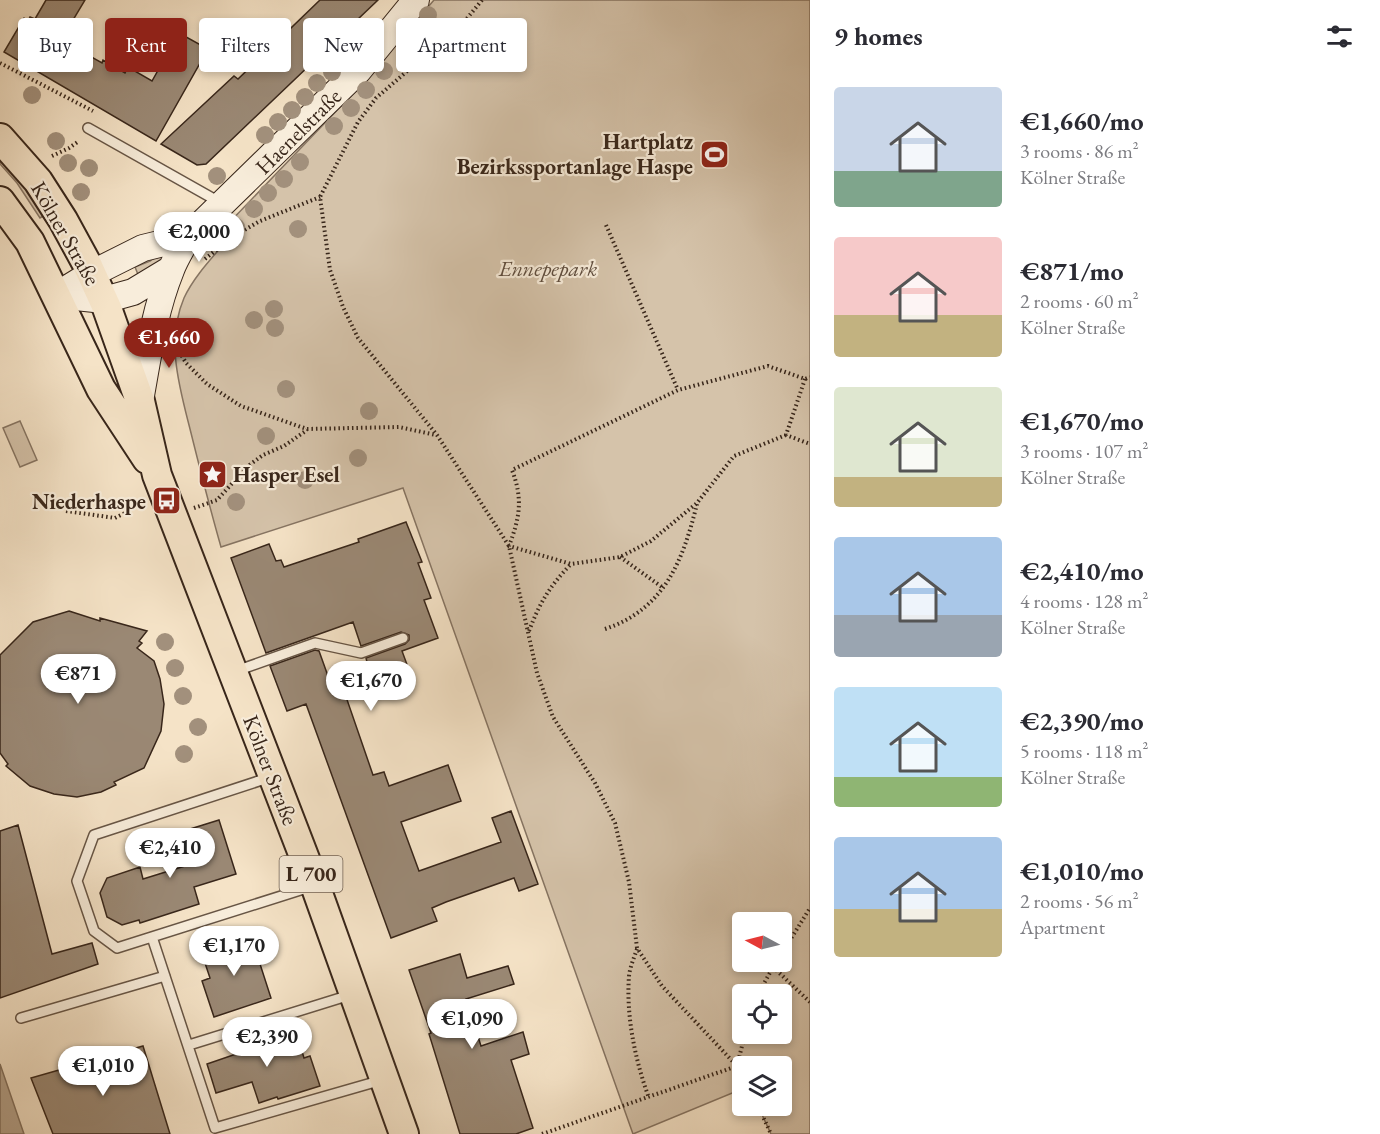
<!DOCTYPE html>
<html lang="en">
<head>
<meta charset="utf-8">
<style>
	body { margin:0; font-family:"EB Garamond",serif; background:#f7f7f7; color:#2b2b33; height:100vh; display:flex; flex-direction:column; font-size:22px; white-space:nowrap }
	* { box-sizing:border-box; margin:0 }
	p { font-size:20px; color:#7c7c81 }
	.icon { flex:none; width:33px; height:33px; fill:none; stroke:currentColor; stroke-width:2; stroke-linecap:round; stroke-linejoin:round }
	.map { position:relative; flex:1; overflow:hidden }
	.side { display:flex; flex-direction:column; background:#fff; width:570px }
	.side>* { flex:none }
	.hud { position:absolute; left:18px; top:18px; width:570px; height:54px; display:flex; gap:12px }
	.needle { width:39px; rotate:277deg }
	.fabs { position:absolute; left:732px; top:912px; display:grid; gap:12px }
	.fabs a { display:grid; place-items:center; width:60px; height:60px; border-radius:6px; background:#fff; box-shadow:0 3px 9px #0003; font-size:30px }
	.price { position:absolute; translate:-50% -51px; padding:0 14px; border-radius:21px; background:#fff; color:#222; font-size:20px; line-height:39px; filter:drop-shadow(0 2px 3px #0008) }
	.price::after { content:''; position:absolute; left:50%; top:36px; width:18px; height:14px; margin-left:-9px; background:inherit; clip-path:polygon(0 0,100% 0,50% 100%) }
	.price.active { background:#8f2418; color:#fff }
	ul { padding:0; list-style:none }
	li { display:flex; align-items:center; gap:18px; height:150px; padding:0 24px }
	li span { display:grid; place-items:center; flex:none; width:168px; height:120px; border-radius:6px; color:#555 }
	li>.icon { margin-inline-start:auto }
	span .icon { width:72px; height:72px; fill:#fffc; stroke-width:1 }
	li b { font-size:26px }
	h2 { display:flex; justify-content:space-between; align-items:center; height:72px; padding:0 24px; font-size:26px }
	.pill { padding:0 21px; border-radius:6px; background:#fff; box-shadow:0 3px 9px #0003; font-size:21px; line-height:54px }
	.pill.active { background:#8f2418; color:#fff }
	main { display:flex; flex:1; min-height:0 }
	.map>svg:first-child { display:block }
</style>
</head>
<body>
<main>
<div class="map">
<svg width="810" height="1134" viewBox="0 0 810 1134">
	<rect width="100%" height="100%" fill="#f5e3c7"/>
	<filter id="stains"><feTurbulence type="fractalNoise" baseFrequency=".00333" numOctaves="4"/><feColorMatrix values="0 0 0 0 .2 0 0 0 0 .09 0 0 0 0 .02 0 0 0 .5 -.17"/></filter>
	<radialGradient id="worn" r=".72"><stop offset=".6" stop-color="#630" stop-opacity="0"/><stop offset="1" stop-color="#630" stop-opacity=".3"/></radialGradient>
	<!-- green -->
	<path fill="#d5c3aa" stroke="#867462" stroke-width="1.5" fill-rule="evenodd" d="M434,0H810V1134H771L758,1106H782V1066H742V1089L633,1134L403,488L221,547C211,512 202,477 193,441C182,395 164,345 184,298C195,274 217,253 233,233L226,226L366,80ZM742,922H782V962H742ZM742,994H782V1034H742Z
		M0,155L45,215L40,218L17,183L0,164Z
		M167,249L172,253L139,277L135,267L150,261Z
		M20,421L37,460L20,467L3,428Z"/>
	<!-- water -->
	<path fill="#b5a38c" stroke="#83715e" stroke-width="1.5" d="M0,1064L24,1134H0Z"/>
	<!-- building -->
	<path fill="#9a8874" stroke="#38261a" stroke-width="1.5" d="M46,0H85L61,40L102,63L103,60L125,73L128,67L152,81L179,33L208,49L156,141L4,52L24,18L28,21L30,17L35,19Z
		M320,0H378L206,164L197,165L161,144L234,76L238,79Z
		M406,522L422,562L418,563L431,598L424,600L438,638L402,651L409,670L392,676L391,673L344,691L373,775L384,772L389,786L448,765L461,801L401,822L419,871L501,842L492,818L511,811L538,884L519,891L514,878L446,902L432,908L437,921L391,938L306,704L287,711L270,666L315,650L319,651L328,676L367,662L366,658L405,644L409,640V635L401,632L361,646L353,622L266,653L231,558L269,544L276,561L281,560L284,567L359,542L358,539Z
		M69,611L100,621V618L147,631L139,641L142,643L137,648L154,661L160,679L164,704L161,731L144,768L114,782L116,785L101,792L77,797L54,794L30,786L6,766L8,764L0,753V655L33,622Z
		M219,820L236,874L194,887L199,904L140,923L139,920L122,925L107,917L100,893L107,878L140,867L143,879L185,866L174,834Z
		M18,825L52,954L92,943L98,964L0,998V831Z
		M245,937L248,946L258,943L263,963L260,964L271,998L214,1017L202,981L210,978L201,951Z
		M460,954L467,978L508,966L514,984L466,999L481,1046L523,1032L529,1054L511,1060L533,1128L516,1134H460L429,1034L431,1033L409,970Z
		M295,1028L304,1058L310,1056L320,1086L278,1099L277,1097L259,1103L252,1082L216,1093L207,1064L242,1052L241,1048L260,1042L259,1039Z
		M143,1046L170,1134H53L31,1078Z"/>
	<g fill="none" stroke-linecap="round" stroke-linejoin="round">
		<defs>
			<path id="service" d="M88,128L221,203
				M236,671L315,643L361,653L403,638
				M271,777L94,835L77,881L94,931L117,948L313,886
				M152,937L215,1128L382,1080
				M21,1018L165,976
				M189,1045L350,995"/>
			<path id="secondary" d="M57,295L91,274L143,248L188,237
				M57,295L104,300L133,292L171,269
				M140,401C148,357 154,312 171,270C175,259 182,248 188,237L358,71L416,0"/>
			<path id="primary" d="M0,138L38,181L63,220L87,264L107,308L140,401L157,475L315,885L404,1134
				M0,201L30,242L101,389L147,459"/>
		</defs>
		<!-- service casing -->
		<use href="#service" stroke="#675545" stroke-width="12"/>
		<!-- secondary casing -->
		<use href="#secondary" stroke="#38261a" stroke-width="28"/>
		<!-- primary casing -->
		<use href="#primary" stroke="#38261a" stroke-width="32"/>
		<!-- path -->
		<path stroke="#38261a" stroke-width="4" stroke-dasharray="1.5 3" stroke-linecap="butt" d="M482,0L464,22L376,98L358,122L320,197L330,270L343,307L358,338L437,435L509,546L537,673L553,717L595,783L615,823L629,882L637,948L662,986L737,1066L742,1075
			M0,63L93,111
			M52,156L69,148L79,141
			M606,225L678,390
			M205,259L231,238L260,221L320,197
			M175,344L186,363L207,384L241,406L307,429L399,427L436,435
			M805,379L786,435L810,444
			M786,435L734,456L697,503L651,541L620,557L571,564L509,546C520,517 523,499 512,470L678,390L768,366L805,379L810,377
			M194,508L217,500L248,466L263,455L284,446L307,430
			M66,511L115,518L131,510
			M620,557L662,587
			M605,629C665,609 683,560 697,504
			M529,631C540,602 550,586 571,564
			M637,949C634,958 630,967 629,976C626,1016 635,1060 649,1098
			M782,953L810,908
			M773,967L810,1002
			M758,994L776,962
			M758,1106L771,1134
			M542,1134L737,1066L745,1034"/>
		<!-- service -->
		<use href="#service" stroke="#f8eddb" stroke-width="9"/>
		<!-- secondary -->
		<use href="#secondary" stroke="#f8eddb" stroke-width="26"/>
		<!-- primary -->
		<use href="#primary" stroke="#f5e3c7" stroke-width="28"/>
	</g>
	<!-- trees -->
	<g fill="#a2907c">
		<circle cx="428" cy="15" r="9"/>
		<circle cx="409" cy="38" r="9"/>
		<circle cx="384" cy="71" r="9"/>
		<circle cx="332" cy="72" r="9"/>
		<circle cx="317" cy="83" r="9"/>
		<circle cx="366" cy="90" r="9"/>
		<circle cx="32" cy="95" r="9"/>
		<circle cx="305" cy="97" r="9"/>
		<circle cx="351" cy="108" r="9"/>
		<circle cx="292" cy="110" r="9"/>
		<circle cx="278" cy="122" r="9"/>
		<circle cx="334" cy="126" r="9"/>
		<circle cx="265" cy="135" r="9"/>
		<circle cx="56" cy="141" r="9"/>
		<circle cx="300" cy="162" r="9"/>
		<circle cx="68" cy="163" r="9"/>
		<circle cx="89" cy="168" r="9"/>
		<circle cx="217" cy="176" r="9"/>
		<circle cx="284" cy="179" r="9"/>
		<circle cx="81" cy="192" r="9"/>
		<circle cx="268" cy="193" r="9"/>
		<circle cx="254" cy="209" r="9"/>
		<circle cx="236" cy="227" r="9"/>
		<circle cx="298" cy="229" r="9"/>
		<circle cx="274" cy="309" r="9"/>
		<circle cx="254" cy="320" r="9"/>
		<circle cx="275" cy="328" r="9"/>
		<circle cx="286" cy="389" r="9"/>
		<circle cx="369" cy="411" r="9"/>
		<circle cx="266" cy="436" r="9"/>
		<circle cx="358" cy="458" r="9"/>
		<circle cx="305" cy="480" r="9"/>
		<circle cx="236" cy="502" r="9"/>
		<circle cx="165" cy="642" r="9"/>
		<circle cx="175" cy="668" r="9"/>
		<circle cx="183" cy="696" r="9"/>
		<circle cx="198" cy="727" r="9"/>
		<circle cx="184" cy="754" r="9"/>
	</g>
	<!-- icons -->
	<defs>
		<symbol id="stadium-square" viewBox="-11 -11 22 22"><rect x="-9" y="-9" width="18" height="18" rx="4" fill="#8f2418" stroke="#f8eddb"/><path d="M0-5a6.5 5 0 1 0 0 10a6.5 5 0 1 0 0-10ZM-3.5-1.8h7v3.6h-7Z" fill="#fff"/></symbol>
		<symbol id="sight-square" viewBox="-11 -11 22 22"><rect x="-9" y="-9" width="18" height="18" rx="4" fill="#8f2418" stroke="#f8eddb"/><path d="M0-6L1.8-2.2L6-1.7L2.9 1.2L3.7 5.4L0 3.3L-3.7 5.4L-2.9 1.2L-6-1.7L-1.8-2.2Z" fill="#fff"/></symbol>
		<symbol id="bus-square" viewBox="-11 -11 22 22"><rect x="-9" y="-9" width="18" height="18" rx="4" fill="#8f2418" stroke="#f8eddb"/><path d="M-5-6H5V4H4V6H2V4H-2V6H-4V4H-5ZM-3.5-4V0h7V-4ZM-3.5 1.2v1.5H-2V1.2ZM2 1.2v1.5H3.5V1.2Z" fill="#fff"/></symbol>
	</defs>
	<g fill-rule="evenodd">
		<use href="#stadium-square" x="698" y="138" width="33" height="33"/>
		<use href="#sight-square" x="196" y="458" width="33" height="33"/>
		<use href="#bus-square" x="150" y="484" width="33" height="33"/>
	</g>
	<g text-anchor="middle" stroke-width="4.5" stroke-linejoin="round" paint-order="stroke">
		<!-- shield labels -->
		<rect fill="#f8eddb" stroke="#726254" stroke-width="1.5" x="279.5" y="856" width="63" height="36" rx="4.5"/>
		<g font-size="21" font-weight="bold" fill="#38261a">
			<text x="311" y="881">L 700</text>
		</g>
		<!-- street labels -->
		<g font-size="22" fill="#38261a" stroke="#f8eddb">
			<text transform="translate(298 131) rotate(-45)" y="8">Haenelstraße</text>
			<text transform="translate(66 233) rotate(60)" y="8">Kölner Straße</text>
			<text transform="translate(271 770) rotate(69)" y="8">Kölner Straße</text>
		</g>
		<!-- poi labels -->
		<g font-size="22" font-weight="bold" fill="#38261a" stroke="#f8eddb" text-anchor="end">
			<text x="693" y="149">Hartplatz<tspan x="693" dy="25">Bezirkssportanlage Haspe</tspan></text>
			<text x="233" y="482" text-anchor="start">Hasper Esel</text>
			<text x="146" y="509">Niederhaspe</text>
		</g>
		<!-- park labels -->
		<g font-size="22" font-style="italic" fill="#5f4d3e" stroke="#f8eddb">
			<text x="548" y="276">Ennepepark</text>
		</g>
	</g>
	<rect width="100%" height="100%" filter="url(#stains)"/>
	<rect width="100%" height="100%" fill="url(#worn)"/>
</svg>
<div class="fabs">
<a><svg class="needle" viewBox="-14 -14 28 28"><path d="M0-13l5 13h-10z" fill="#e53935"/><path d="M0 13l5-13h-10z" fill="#7c7c81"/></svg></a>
<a><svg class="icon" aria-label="locate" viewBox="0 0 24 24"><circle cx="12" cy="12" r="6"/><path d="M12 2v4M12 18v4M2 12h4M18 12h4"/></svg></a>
<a><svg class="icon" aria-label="layers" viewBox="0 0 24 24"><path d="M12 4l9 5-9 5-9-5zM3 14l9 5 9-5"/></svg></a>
</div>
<b class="price" style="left:199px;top:263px">€2,000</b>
<b class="price active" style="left:169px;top:369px">€1,660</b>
<b class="price" style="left:78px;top:705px">€871</b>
<b class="price" style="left:371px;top:712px">€1,670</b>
<b class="price" style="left:170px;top:879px">€2,410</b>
<b class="price" style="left:234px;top:977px">€1,170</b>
<b class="price" style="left:472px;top:1050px">€1,090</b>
<b class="price" style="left:267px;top:1068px">€2,390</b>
<b class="price" style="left:103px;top:1097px">€1,010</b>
<div class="hud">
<a class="pill">Buy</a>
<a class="pill active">Rent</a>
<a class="pill">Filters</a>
<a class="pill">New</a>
<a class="pill">Apartment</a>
</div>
</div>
<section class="side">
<h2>9 homes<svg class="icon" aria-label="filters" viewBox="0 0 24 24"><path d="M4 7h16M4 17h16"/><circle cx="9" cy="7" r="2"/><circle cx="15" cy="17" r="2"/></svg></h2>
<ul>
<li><span style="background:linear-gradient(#c9d6e8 70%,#7fa58c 0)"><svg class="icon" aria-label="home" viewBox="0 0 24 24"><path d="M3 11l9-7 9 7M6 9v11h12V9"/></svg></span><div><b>€1,660/mo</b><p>3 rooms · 86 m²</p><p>Kölner Straße</p></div></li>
<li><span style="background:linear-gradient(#f6c9c9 65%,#c2b280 0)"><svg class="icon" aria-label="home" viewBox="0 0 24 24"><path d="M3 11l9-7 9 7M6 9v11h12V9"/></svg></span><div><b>€871/mo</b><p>2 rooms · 60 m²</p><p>Kölner Straße</p></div></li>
<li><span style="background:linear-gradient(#dfe7d0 75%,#c2b280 0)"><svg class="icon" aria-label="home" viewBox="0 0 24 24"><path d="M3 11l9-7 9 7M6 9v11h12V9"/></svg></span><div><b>€1,670/mo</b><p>3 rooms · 107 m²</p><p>Kölner Straße</p></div></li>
<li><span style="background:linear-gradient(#a9c7e8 65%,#9aa5b1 0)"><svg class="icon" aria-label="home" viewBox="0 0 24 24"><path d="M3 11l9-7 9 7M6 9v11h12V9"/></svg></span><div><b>€2,410/mo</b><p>4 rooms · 128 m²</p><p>Kölner Straße</p></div></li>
<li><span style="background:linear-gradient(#bfe0f5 75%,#8fb573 0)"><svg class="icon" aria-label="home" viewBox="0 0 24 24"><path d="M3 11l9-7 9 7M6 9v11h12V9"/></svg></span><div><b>€2,390/mo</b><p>5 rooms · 118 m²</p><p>Kölner Straße</p></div></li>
<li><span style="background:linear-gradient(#a9c7e8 60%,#c2b280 0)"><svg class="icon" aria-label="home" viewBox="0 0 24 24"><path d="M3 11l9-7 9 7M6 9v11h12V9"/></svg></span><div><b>€1,010/mo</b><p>2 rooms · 56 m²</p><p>Apartment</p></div></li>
</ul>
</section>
</main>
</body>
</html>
